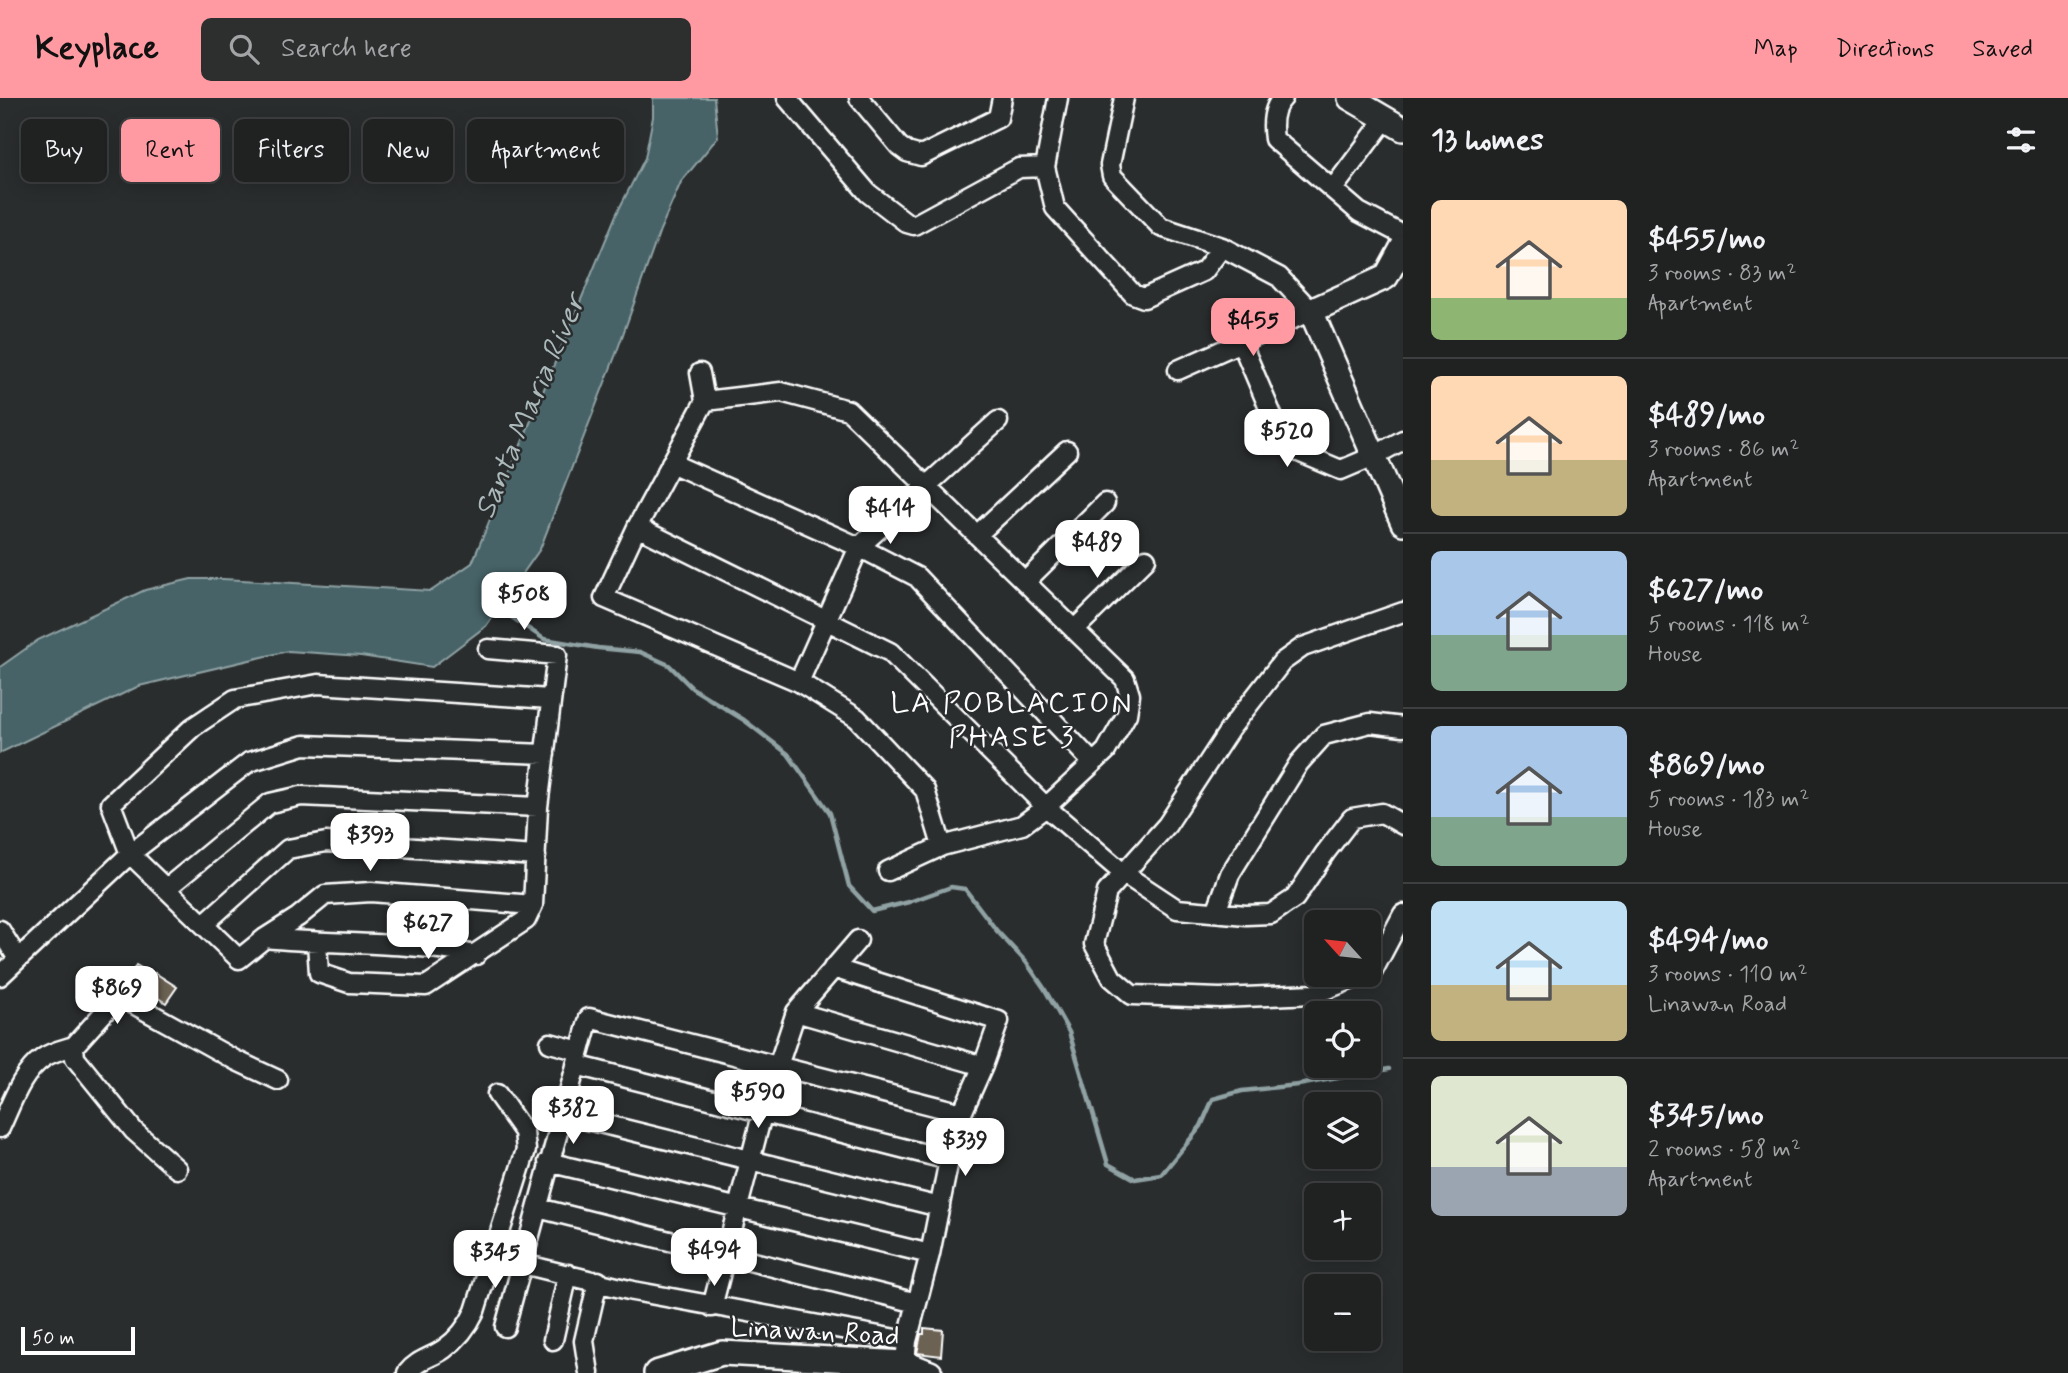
<!DOCTYPE html>
<html lang="en">
<head>
<meta charset="utf-8">
<style>
	body { margin:0; font-family:Mynerve,sans-serif; background:#2d2f2f; color:#f1f3f6; height:100vh; display:flex; flex-direction:column; font-size:26px; white-space:nowrap }
	* { box-sizing:border-box; margin:0 }
	p { font-size:23px; color:#a2a4a5 }
	.icon { flex:none; width:38px; height:38px; fill:none; stroke:currentColor; stroke-width:2; stroke-linecap:round; stroke-linejoin:round }
	.map { position:relative; flex:1; overflow:hidden }
	.drawer { display:flex; flex-direction:column; background:#202222; width:665px }
	.drawer>* { flex:none }
	.guide { position:absolute; left:21px; top:21px; width:665px; height:63px; display:flex; gap:14px }
	.needle { width:46px; rotate:297deg }
	.buttons { position:absolute; left:1304px; top:812px; display:grid; gap:14px }
	.buttons a { display:grid; place-items:center; width:77px; height:77px; border-radius:10px; background:#202222; box-shadow:0 4px 18px #0003,0 0 0 2px #3d3f40; font-size:35px }
	.scale { position:absolute; left:21px; bottom:18px; width:114px; box-sizing:border-box; padding-left:7px; border:4px solid #fff; border-top:0; font-size:19px; line-height:24px; white-space:nowrap; color:#fff; -webkit-text-stroke:5px #2a2d2e; paint-order:stroke }
	.price { position:absolute; translate:-50% -60px; padding:0 16px; border-radius:14px; background:#fff; color:#222; font-size:23px; line-height:46px; filter:drop-shadow(0 2px 4px #0008) }
	.price::after { content:''; position:absolute; left:50%; top:42px; width:21px; height:16px; margin-left:-10px; background:inherit; clip-path:polygon(0 0,100% 0,50% 100%) }
	.price.selected { background:#ff9aa2; color:#111 }
	ul { padding:0; list-style:none }
	li { display:flex; align-items:center; gap:21px; height:175px; padding:0 28px }
	li+li { border-top:2px solid #3d3f40 }
	li span { display:grid; place-items:center; flex:none; width:196px; height:140px; border-radius:10px; color:#555 }
	li>.icon { margin-inline-start:auto }
	span .icon { width:84px; height:84px; fill:#fffc; stroke-width:1 }
	li b { font-size:30px }
	h2 { display:flex; justify-content:space-between; align-items:center; height:84px; padding:0 28px; font-size:30px }
	.tag { padding:0 24px; border-radius:10px; background:#202222; box-shadow:0 4px 18px #0003,0 0 0 2px #3d3f40; font-size:24px; line-height:63px }
	.tag.selected { background:#ff9aa2; color:#111 }
	header { display:flex; align-items:center; gap:42px; box-sizing:border-box; height:98px; padding:0 35px; background:#ff9aa2; color:#111 }
	header strong { font-size:33px }
	nav { display:flex; gap:38px; margin-inline-start:auto; font-size:24px }
	.search { width:490px; height:63px; background:#2d2f2f; display:flex; align-items:center; gap:18px; box-sizing:border-box; padding:0 24px; border-radius:10px; color:#a2a4a5; font-size:26px }
	main { display:flex; flex:1; min-height:0 }
	.map>svg:first-child { display:block }
</style>
</head>
<body>
<header>
<strong>Keyplace</strong>
<div class="search"><svg class="icon" aria-label="search" viewBox="0 0 24 24"><circle cx="10" cy="10" r="6"/><path d="M15 15l6 6"/></svg>Search here</div>
<nav><a>Map</a><a>Directions</a><a>Saved</a></nav>
</header>
<main>
<div class="map">
<svg width="1403" height="1275" viewBox="0 0 1403 1275">
	<rect width="100%" height="100%" fill="#2a2d2e"/>
	<filter id="ink" filterUnits="userSpaceOnUse"><feTurbulence type="fractalNoise" baseFrequency=".0143" numOctaves="2"/><feDisplacementMap in="SourceGraphic" scale="14" xChannelSelector="R" yChannelSelector="G"/><feConvolveMatrix kernelMatrix="1 2 1 2 8 2 1 2 1" color-interpolation-filters="sRGB"/></filter>
	<g filter="url(#ink)">
		<!-- water -->
		<path fill="#466468" stroke="#90a2a4" stroke-width="2" d="M653,0H714L718,39L681,84L660,132L616,256L540,451L486,528L432,569L361,558L288,553L139,588L0,655V569L38,542L145,492L191,481H223L431,493L472,465L616,117L645,60L653,19Z"/>
		<g fill="none" stroke-linecap="round" stroke-linejoin="round">
			<!-- stream -->
			<path stroke="#90a2a4" stroke-width="4.5" d="M495,508L544,541L598,550L640,554L669,567L692,590L744,622L788,656L830,715L849,788L872,813L909,804L951,789L965,791L997,833L1026,864L1044,890L1069,934L1108,1066L1135,1081L1161,1077L1201,1028L1213,1001L1242,993L1298,987L1389,971"/>
		</g>
		<!-- building -->
		<path fill="#6c6253" stroke="#fff" stroke-width="2" d="M136,867L154,877L155,875L177,889L166,905L142,890L139,896L129,891L131,886L127,884Z
			M924,1230L943,1232L941,1258L917,1255L921,1236H924Z"/>
		<g fill="none" stroke-linecap="round" stroke-linejoin="round">
			<defs>
				<path id="minor" d="M787,0L868,95L907,125L914,127L1019,70L1045,69
					M859,0L899,48L907,54L921,58L998,20L1002,0
					M1058,0L1045,69L1055,110L1133,196L1144,200L1204,173L1222,149
					M1124,0L1110,67L1112,78L1161,129L1222,149L1279,179L1311,213L1178,272
					M1283,0C1272,10 1272,27 1274,41L1359,114L1403,137
					M1333,91L1386,20
					M1241,244L1277,329L1296,353L1341,372L1374,358L1403,342
					M700,275L705,303L637,429L604,500L799,584L857,620L925,692L942,748
					M705,303L781,294L848,312L1125,581L1130,597L1127,616L1106,653L1046,709L1022,727L942,748L888,773
					M671,365L859,449L917,479L1093,665
					M637,429L890,554L1046,709L1124,776L1177,811L1246,817L1271,816L1295,800L1325,755L1352,720L1382,715L1403,727
					M977,437L1067,353
					M1025,484L1105,405
					M1074,532L1146,461
					M799,584L859,449L998,323
					M167,790L270,705L301,698L538,709
					M533,807L371,794L325,797L298,819L265,840L239,861L130,756L111,706L193,629L235,601L318,586L550,601
					M1216,814L1230,776L1299,665L1324,637L1370,625L1403,629
					M204,826L288,751L326,744L536,758
					M0,832L18,861
					M265,840C335,847 407,843 476,857
					M317,845L319,875L349,885L426,888L526,822L533,807L538,709L557,557L488,551
					M833,870L999,923L983,968L962,1015L949,1062L930,1156L907,1243L905,1265
					M1368,875L1373,873L1403,816
					M1363,877L1314,896L1220,900L1132,897L1112,880L1094,846L1107,794L1167,727L1230,631L1282,564L1303,549L1403,514
					M0,878L130,756L249,664L304,647L545,656
					M796,914L983,968
					M550,945L580,953
					M576,967L949,1062
					M563,1016L940,1109
					M0,1030C11,1007 21,975 43,960C51,954 64,951 74,948
					M548,1064L930,1156
					M177,1071L134,1033L75,960L74,948L119,898L235,962L278,982
					M538,1110L917,1205
					M523,1166L633,1193L907,1243
					M712,1209L763,1013L796,914L858,842
					M505,1229L589,920L962,1015
					M553,1242L568,1176
					M407,1275C417,1262 431,1260 444,1251C458,1241 468,1228 475,1213L526,1052L524,1034L497,996
					M589,1275L584,1243L598,1183"/>
				<path id="tertiary" d="M1350,0L1403,31
					M1403,148L1386,179L1311,213L1403,425
					M656,1275L722,1255L905,1265L930,1275"/>
			</defs>
			<!-- minor casing -->
			<use href="#minor" stroke="#fff" stroke-width="23"/>
			<!-- tertiary casing -->
			<use href="#tertiary" stroke="#fff" stroke-width="28"/>
			<!-- minor -->
			<use href="#minor" stroke="#2a2d2e" stroke-width="18"/>
			<!-- tertiary -->
			<use href="#tertiary" stroke="#2a2d2e" stroke-width="23"/>
		</g>
	</g>
	<g text-anchor="middle" stroke-width="5" stroke-linejoin="round" paint-order="stroke">
		<!-- street labels -->
		<g font-size="28" fill="#fff" stroke="#2a2d2e">
			<text transform="translate(815 1232) rotate(3)" y="10">Linawan Road</text>
		</g>
		<!-- water labels -->
		<g font-size="30" font-style="italic" fill="#acb9bb" stroke="#2a2d2e">
			<text transform="translate(529 308) rotate(-67)" y="10">Santa Maria River</text>
		</g>
		<!-- neighbourhood labels -->
		<g font-size="30" letter-spacing="2" fill="#fff" stroke="#2a2d2e">
			<text x="1012" y="614">LA POBLACION<tspan x="1012" dy="34">PHASE 3</tspan></text>
		</g>
	</g>
</svg>
<div class="buttons">
<a><svg class="needle" viewBox="-14 -14 28 28"><path d="M0-13l5 13h-10z" fill="#e53935"/><path d="M0 13l5-13h-10z" fill="#a2a4a5"/></svg></a>
<a><svg class="icon" aria-label="locate" viewBox="0 0 24 24"><circle cx="12" cy="12" r="6"/><path d="M12 2v4M12 18v4M2 12h4M18 12h4"/></svg></a>
<a><svg class="icon" aria-label="layers" viewBox="0 0 24 24"><path d="M12 4l9 5-9 5-9-5zM3 14l9 5 9-5"/></svg></a>
<a>+</a>
<a>−</a>
</div>
<div class="scale">50 m</div>
<b class="price selected" style="left:1253px;top:260px">$455</b>
<b class="price" style="left:1287px;top:371px">$520</b>
<b class="price" style="left:890px;top:448px">$414</b>
<b class="price" style="left:1097px;top:482px">$489</b>
<b class="price" style="left:524px;top:534px">$508</b>
<b class="price" style="left:370px;top:775px">$393</b>
<b class="price" style="left:428px;top:863px">$627</b>
<b class="price" style="left:117px;top:928px">$869</b>
<b class="price" style="left:758px;top:1032px">$590</b>
<b class="price" style="left:573px;top:1048px">$382</b>
<b class="price" style="left:965px;top:1080px">$339</b>
<b class="price" style="left:714px;top:1190px">$494</b>
<b class="price" style="left:495px;top:1192px">$345</b>
<div class="guide">
<a class="tag">Buy</a>
<a class="tag selected">Rent</a>
<a class="tag">Filters</a>
<a class="tag">New</a>
<a class="tag">Apartment</a>
</div>
</div>
<section class="drawer">
<h2>13 homes<svg class="icon" aria-label="filters" viewBox="0 0 24 24"><path d="M4 7h16M4 17h16"/><circle cx="9" cy="7" r="2"/><circle cx="15" cy="17" r="2"/></svg></h2>
<ul>
<li><span style="background:linear-gradient(#ffd9b3 70%,#8fb573 0)"><svg class="icon" aria-label="home" viewBox="0 0 24 24"><path d="M3 11l9-7 9 7M6 9v11h12V9"/></svg></span><div><b>$455/mo</b><p>3 rooms · 83 m²</p><p>Apartment</p></div></li>
<li><span style="background:linear-gradient(#ffd9b3 60%,#c2b280 0)"><svg class="icon" aria-label="home" viewBox="0 0 24 24"><path d="M3 11l9-7 9 7M6 9v11h12V9"/></svg></span><div><b>$489/mo</b><p>3 rooms · 86 m²</p><p>Apartment</p></div></li>
<li><span style="background:linear-gradient(#a9c7e8 60%,#7fa58c 0)"><svg class="icon" aria-label="home" viewBox="0 0 24 24"><path d="M3 11l9-7 9 7M6 9v11h12V9"/></svg></span><div><b>$627/mo</b><p>5 rooms · 118 m²</p><p>House</p></div></li>
<li><span style="background:linear-gradient(#a9c7e8 65%,#7fa58c 0)"><svg class="icon" aria-label="home" viewBox="0 0 24 24"><path d="M3 11l9-7 9 7M6 9v11h12V9"/></svg></span><div><b>$869/mo</b><p>5 rooms · 183 m²</p><p>House</p></div></li>
<li><span style="background:linear-gradient(#bfe0f5 60%,#c2b280 0)"><svg class="icon" aria-label="home" viewBox="0 0 24 24"><path d="M3 11l9-7 9 7M6 9v11h12V9"/></svg></span><div><b>$494/mo</b><p>3 rooms · 110 m²</p><p>Linawan Road</p></div></li>
<li><span style="background:linear-gradient(#dfe7d0 65%,#9aa5b1 0)"><svg class="icon" aria-label="home" viewBox="0 0 24 24"><path d="M3 11l9-7 9 7M6 9v11h12V9"/></svg></span><div><b>$345/mo</b><p>2 rooms · 58 m²</p><p>Apartment</p></div></li>
</ul>
</section>
</main>
</body>
</html>
